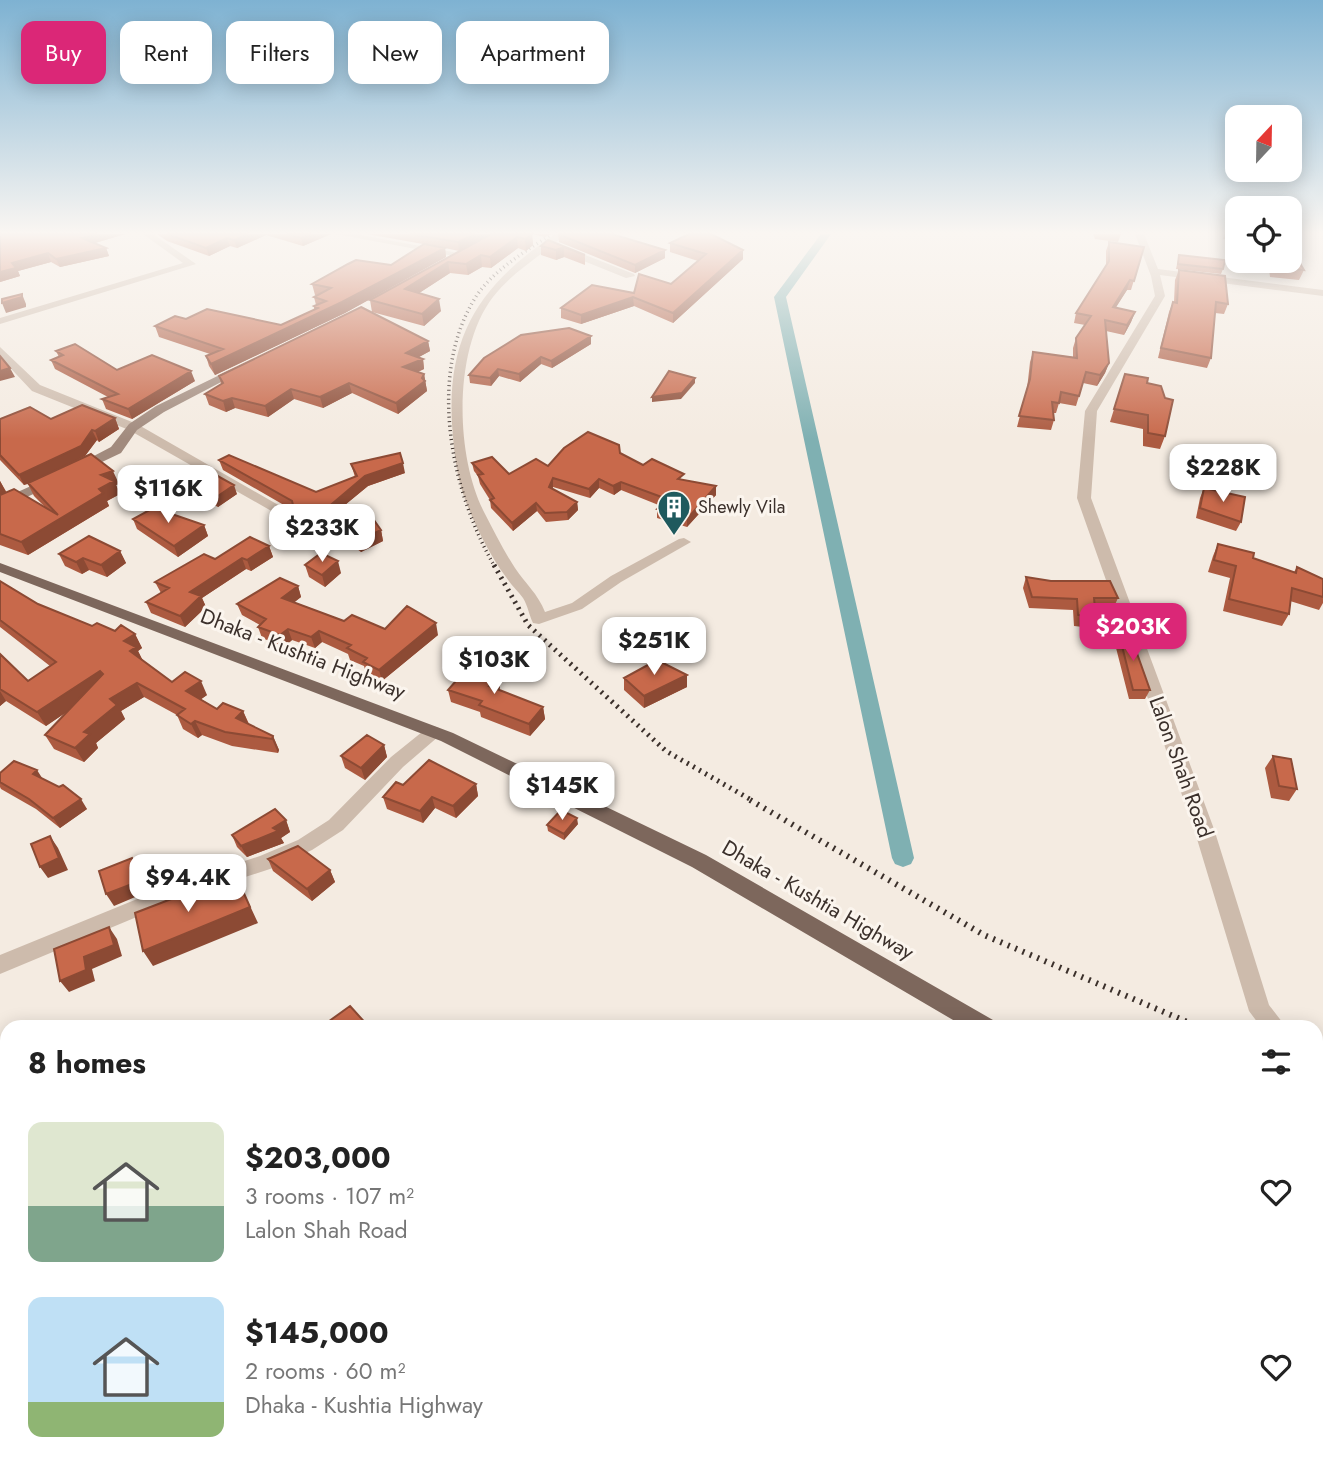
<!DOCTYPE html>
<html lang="en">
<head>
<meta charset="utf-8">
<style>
	body { margin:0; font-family:Jost,sans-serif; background:#f6f6f6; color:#222; height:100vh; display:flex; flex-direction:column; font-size:26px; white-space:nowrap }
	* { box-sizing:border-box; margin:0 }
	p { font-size:23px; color:#767676 }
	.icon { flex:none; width:38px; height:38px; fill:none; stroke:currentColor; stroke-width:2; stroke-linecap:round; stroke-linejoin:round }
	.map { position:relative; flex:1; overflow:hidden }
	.drawer { position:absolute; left:0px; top:1020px; width:1323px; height:450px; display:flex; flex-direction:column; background:#fff; border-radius:21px 21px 0 0; box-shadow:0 4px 18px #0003 }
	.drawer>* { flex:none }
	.top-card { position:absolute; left:21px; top:21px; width:700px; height:63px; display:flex; gap:14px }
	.needle { width:46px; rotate:22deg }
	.tools { position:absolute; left:1225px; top:105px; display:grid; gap:14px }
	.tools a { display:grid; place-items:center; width:77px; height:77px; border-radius:14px; background:#fff; box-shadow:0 4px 18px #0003; font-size:35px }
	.price { position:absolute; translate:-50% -60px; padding:0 16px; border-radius:14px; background:#fff; color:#222; font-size:23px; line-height:46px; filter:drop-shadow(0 2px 4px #0008) }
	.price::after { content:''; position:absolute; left:50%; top:42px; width:21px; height:16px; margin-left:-10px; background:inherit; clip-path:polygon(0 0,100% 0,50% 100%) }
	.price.on { background:#db2777; color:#fff }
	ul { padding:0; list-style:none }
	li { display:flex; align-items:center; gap:21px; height:175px; padding:0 28px }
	li span { display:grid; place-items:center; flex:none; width:196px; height:140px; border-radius:14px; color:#555 }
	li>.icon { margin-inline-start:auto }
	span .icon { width:84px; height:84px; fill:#fffc; stroke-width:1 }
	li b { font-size:30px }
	h2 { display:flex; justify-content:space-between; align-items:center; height:84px; padding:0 28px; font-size:30px }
	.tag { padding:0 24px; border-radius:14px; background:#fff; box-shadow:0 4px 18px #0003; font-size:24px; line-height:63px }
	.tag.on { background:#db2777; color:#fff }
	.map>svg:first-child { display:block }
</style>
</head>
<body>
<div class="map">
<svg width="1323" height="1469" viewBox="0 0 1323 1469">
	<rect width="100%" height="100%" fill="#f4ebe1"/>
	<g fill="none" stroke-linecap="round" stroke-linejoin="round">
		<!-- canal -->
		<path fill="#7fb0b2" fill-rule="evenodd" d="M821,234H831L786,297L914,858L911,864L903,867L895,864L892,858L774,297Z
			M1093,1463H1126L1128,1469H1095Z"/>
		<!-- street -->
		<path fill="#cdbbac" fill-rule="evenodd" d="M143,234H153L196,264L0,324V318L183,263Z
			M336,234H355L469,255L464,258Z
			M555,234H565C541,257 515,269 493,297C453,349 455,455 484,512C494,531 503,550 515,568C525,583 538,594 545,612L572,603L611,576L679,539L684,538L691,542L621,582L582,609L539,624L533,623C529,615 528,606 523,598C518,591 511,585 506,577C490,556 476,527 466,502C456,477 454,450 452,424C447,332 482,284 555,234Z
			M1135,234H1144L1158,269L1323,290V296L1160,275L1165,296L1097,411L1091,498L1214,829L1269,1005L1286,1027H1261L1249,1011L1194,829L1077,498L1085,411L1155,296L1151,276Z
			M562,246L634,274L635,276L626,278L559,251L557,249Z
			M0,347L40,385L137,424L294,514L287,518L282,517L129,430L32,391L0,357Z
			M433,726L439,728L442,732L439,736L403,767L343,830L312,850L273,868L187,896L0,974V955L174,884L260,856L298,840L329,820L391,757L427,728Z
			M1316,1062L1323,1065V1093L1316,1090Z"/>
		<!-- secondary -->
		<path fill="#a18a7d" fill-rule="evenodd" d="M236,367L246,369L164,412L137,430L121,453L83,471L78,472L71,468L111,447L129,424L156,406Z
			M53,476L58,477V483L0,509V500Z"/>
		<!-- primary -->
		<path fill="#7d675c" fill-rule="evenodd" d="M0,563L453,733L706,855L993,1020L996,1027H965L692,867L441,741L0,572Z
			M1316,1207L1323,1210V1237L1316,1234Z"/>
		<!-- rail-far2 -->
		<path stroke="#3b302b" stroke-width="3.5" stroke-dasharray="1 3.5" stroke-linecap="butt" d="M495,567C451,492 426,373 477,295C495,269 526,251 552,234"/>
		<!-- rail-far1 -->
		<path stroke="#3b302b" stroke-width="5" stroke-dasharray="2 5" stroke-linecap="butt" d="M494,565L528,625L666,751L753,801"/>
		<!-- rail -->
		<path stroke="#3b302b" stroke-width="6" stroke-dasharray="2 6" stroke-linecap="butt" d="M750,800L984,935L1199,1027
			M1316,1077L1323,1080"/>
	</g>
	<!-- wall -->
	<path fill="#ac5a40" d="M0,234H125L95,243L106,248L109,256L60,267L51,262L18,271L20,276L0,282Z
		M157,234H331L303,246L266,235L237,248L230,246L209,256L167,241Z
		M367,234H551L545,237L532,234L533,245L526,251L518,248L491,268L482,267L468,275L450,273L419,293L441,311L424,326L372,312L370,300L459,251L445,248L446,257L345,313L215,375L209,366L206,356L210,354L159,337L155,326L186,319L281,325L314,310V306L316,305L314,297L317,295H315L312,284L391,265L423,244Z
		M558,234H614H613L665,250V258L635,273L559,242Z
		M1093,234H1121L1118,242L1095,239Z
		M1224,234H1237V240L1223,239Z
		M548,240L585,255V265L564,257L556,260L541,255V246Z
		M1109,242L1144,247L1131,290H1127L1115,308L1135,312L1131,322L1124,335L1106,331L1109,363L1105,373L1097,386L1083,383L1076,406L1059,403L1056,413H1053L1054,420L1051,430L1017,427L1027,389L1030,362L1033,352L1073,357V348L1076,338L1085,325L1074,323L1076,313L1106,265V251Z
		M670,243L743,259L673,323L634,306L581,324L561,318V308L634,293L671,284L698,261L670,252Z
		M1179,255L1223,269L1221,274L1176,269Z
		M1268,261H1290L1304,270L1299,280L1270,277Z
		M1179,270L1228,304L1224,314L1215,313L1211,358L1207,368L1158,358L1169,312L1173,302H1174L1175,280Z
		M591,336V344L552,368L541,364L520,382L499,376L491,386L470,383L469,375Z
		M428,341L430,351L419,357L423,359L424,369L418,372L424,374L427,391L398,414L352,393L323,408L294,399L268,417L235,408L226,412L209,405L205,394L221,384L219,376Z
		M56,351L117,370L195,381L132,419L106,409L102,399L108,397L55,369L51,360L59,357Z
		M1125,374L1147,383L1165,436L1160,449L1143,446V429L1110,422Z
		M115,418L119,429L99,442L97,440L85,456L60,469L119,484L116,485L120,494L107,501L109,506L28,555L0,545V481L7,493L45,507L34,496L28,484L24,485L0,460V419Z
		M620,453L643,465L684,480L716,486V495L687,527L657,518V509L661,506L621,490L614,495L599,488L590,498L553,487L552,489L577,502L578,510L568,520L546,522L537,511L513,531L491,508L490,500L480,484L478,476L474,471L472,463L509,474Z
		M219,460L316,492L355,477L351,464L405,473L368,486L340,509L357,520L381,530L383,541L361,552L330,529L318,537L290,520L286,509L289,508L223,470Z
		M181,481L237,494L218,507L185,490Z
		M1204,488L1241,522L1236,531L1196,518L1200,498Z
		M166,512L204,525L208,536L178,557L137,529L133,519Z
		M1218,544L1253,558L1294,572L1297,567L1323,579V603L1319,610L1290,601L1289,614L1282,626L1223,611L1230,578L1208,572L1213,556Z
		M269,546L273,557L251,571L246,569L202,598L206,607L185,627L151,613L146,602L161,593L155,582L215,559Z
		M120,551L126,563L107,577L89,570L82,574L65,566L59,554Z
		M305,565L341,573L325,587L309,577Z
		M1026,577L1118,598L1113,609H1095L1096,618L1092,628L1074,626L1073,610L1029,608L1023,588Z
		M0,581L38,604L92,626L135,634L142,648L138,651L143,661L172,682L207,695L201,699L217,709L243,711L249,724L273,736L279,750L278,753L232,746L202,735L198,738L183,729L177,715L144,697L121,711L125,719L96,743L98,748L84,762L54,749L45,735L69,710L46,726L6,701L0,706V654L28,681L50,666L0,627Z
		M298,586L301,597L294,602L344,621L385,629L438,635L382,681L366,673L364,666L350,660L348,654L322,642L315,648L292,640L284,647L262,638L258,627L260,625L242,615L237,604Z
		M1118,630L1150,690L1145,699H1129L1114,640Z
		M624,678L687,687L644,708L624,690Z
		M500,688L499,690L543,707L545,719L530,736L481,717L480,712L451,702L448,690Z
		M384,745L387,757L365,780L345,768L341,756Z
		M1273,756L1297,789L1289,801L1271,798L1265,768Z
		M0,773L42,779L87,809L60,828L36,809L1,789L0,787Z
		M476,784L478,796L456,818L435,808L423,823L387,809L383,797L403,785Z
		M286,820L290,832L281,838L284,843L247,857L237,847L232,835Z
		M578,824L564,840L548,831L547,825Z
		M268,859L330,870L335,882L312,901L273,871Z
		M1323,1133V1169L1316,1170V1134Z
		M651,1463H695L690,1469H654Z
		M782,1463H883L885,1469H782Z"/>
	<!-- shaded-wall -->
	<path fill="#8c4a34" d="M97,234H125L85,246L82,238Z
		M248,234H266V235L237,248L234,240Z
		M311,234H331L303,246L301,238Z
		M475,234H491L459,251L458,242Z
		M532,234L533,245L526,251L525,239Z
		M517,237L518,248L491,268L490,257Z
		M227,238L230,246L209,256L206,248Z
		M564,247V257L556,260V250Z
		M106,248L109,256L60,267L56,259Z
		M445,248L446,257L345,313L215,375L211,364Z
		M665,250V258L635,273V265Z
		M743,250V259L673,323V313Z
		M48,253L51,262L18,271L20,276L0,282V272L12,263Z
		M481,255L482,267L468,275L466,264Z
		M448,262L450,273L407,301L405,289Z
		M1130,280L1127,290L1110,317L1113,307Z
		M22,294L26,304V307L6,313L2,303Z
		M633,297L634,306L581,324V315Z
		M439,299L441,311L424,326L422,314Z
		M1135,312L1131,322L1124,335L1127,325Z
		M591,336V344L552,368L551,361Z
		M428,341L430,351L408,363L406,353Z
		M541,357V364L520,382L519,374Z
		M423,359L424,369L405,377L403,367Z
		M1109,363L1105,373L1097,386L1100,375Z
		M10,368L15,377L0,381V371Z
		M498,369L499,376L491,386L490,378Z
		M191,371L195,381L132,419L128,409Z
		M424,374L427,391L398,414L396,403L422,378Z
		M695,378V383L681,399L652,402V397Z
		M349,383L352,393L323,408L320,397Z
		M291,389L294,399L268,417L265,406Z
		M232,398L235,408L226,412L223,401Z
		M115,418L119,429L99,442L95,431Z
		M92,430L97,440L85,456L24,485L19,475Z
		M403,463L405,473L368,486L334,514L332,504L365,476Z
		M113,471L119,484L116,485L120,494L107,501L109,506L28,555L21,542L99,489L101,475Z
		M553,478V487L550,496L549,487Z
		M599,479V488L590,498L589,489Z
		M0,481L7,494L0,498Z
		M621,482V490L614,495L613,486Z
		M234,485L237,494L218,507L215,498Z
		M716,486V495L687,527V519Z
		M577,502L578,510L568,520L567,512Z
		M536,503L537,511L513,531L512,523Z
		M327,519L330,529L318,537L315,526Z
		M204,525L208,536L178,557L174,546Z
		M381,530L383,541L361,552L358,541Z
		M269,546L273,557L251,571L247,560Z
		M120,551L126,563L107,577L101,565Z
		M83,558L89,570L82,574L76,562Z
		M242,558L246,569L202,598L206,607L185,627L180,616L190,592Z
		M338,561L341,573L325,587L322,575Z
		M298,586L301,597L286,609L282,598Z
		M436,623L438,635L382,681L379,670Z
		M288,629L292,640L284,647L280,635Z
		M319,631L322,642L315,648L311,637Z
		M135,634L142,648L138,651L143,661L137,665L124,641Z
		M100,671L107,685L46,726L37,712Z
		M687,675V687L644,708V696Z
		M498,676L500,688L491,698L489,686Z
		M201,681L207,695L193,705L186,691Z
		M137,683L144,697L121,711L125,719L96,743L98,748L84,762L75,748L84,732L110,699Z
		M0,691L6,701L0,706Z
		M543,707L545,719L530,736L529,724Z
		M243,711L249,725L236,718Z
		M195,721L202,735L198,738L191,724Z
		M273,736L279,750L278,753L272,739Z
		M384,745L387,757L365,780L361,768Z
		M37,770L44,781L33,774Z
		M476,784L478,796L456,818L453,806Z
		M432,797L435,808L423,823L420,811Z
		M81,799L87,809L60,828L53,818Z
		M577,818L578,824L564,840V834Z
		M286,820L290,832L281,838L284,843L247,857L241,846Z
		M50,836L58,848L68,870L48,878L40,867Z
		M132,858L139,870L147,892L114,906L106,894Z
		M330,870L335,882L312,901L307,889Z
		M238,880L258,923L153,966L143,951Z
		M109,927L117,939L122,956L92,969L95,981L69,992L60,981L84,957Z
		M345,1463H362L355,1469H338Z
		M691,1463H695L690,1469H686Z"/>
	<!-- building -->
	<path fill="#c8694b" stroke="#8c4a34" stroke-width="2" d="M0,234H97L82,238L106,248L56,259L48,253L12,263L16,268L0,272Z
		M167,234H248L234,240L227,238L206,248Z
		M287,234H311L301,238Z
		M410,234H475L458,242Z
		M491,234H532L525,239L517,237L490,257L481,255L466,264L448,262L405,289L439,299L422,314L370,300Z
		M558,234H612L665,250L635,265Z
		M689,234H711L743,250L673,313L633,297L581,315L561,308L592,285L634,293L639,274L671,284L706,254L670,243Z
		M548,240L585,255L564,247L556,250L541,246Z
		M1109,242L1144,247L1134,281L1130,280L1113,307L1135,312L1127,325L1105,320L1109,363L1100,375L1086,372L1079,396L1061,392L1059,403L1052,402L1054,420L1019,416L1030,379L1033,352L1077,358L1076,338L1091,316L1076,313L1109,261Z
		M424,244L445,248L342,302L211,364L206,356L223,349L155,326L175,316L186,319L207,309L281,325L318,308L314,306L326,301L314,297L331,288L312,284L348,264L356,260L391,265Z
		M1290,253H1294L1304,270L1275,267L1273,261H1290Z
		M1179,255L1225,260L1223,269L1178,264Z
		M1179,270L1225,276L1228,304L1216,302L1211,358L1161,348L1173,302L1177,303Z
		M22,294V297L2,303V299Z
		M361,307L428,341L406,353L423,359L403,367L424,374L422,378L425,381L396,403L349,383L320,397L291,389L265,406L232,398L223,401L205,394L223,383L219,376Z
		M569,328L591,336L551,361L541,357L519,374L498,369L490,378L469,375L484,358L521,335Z
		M75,344L117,370L152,355L191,371L128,409L102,399L118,394L51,360L63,355L56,351Z
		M0,356L10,368L0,371Z
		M669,371L695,378L682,393L652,397Z
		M1125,374L1148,378L1147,383L1161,386L1165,398L1173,400L1165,436L1148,433V415L1114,409Z
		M82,405L115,418L95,431L92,430L81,446L19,475L0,455V419L30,407L51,419Z
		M588,432L619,445L620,453L643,465L652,459L684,474L678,479L716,486L687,519L657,509L667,499L621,482L613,486L599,479L589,489L553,478L549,487L577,502L567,512L545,513L536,503L512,523L490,500L494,498L478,475L483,474L472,463L492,457L509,474L536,459L548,466L564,448Z
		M400,453L403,463L365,476L332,504L357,520L369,513L381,530L358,541L327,519L315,526L286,509L293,505L292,501L219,460L229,455L316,492L357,476L351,464Z
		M91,454L113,471L101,475L114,481L99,489L103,493L21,542L0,534V495L14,489L58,515L28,483Z
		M205,469L234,485L215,498L181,481Z
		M1204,488L1245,497L1241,522L1200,508Z
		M157,506L166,512L204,525L174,546L133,519Z
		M89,536L120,551L101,565L83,558L76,562L59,554Z
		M250,537L269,546L247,560L242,558L190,592L201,596L180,616L146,602L169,588L155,582L204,554L215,559Z
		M1218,544L1254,553L1253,558L1296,573L1297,567L1323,579V597L1292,588L1289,614L1229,599L1236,566L1214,560Z
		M321,553L338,561L322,575L305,565Z
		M1026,577L1051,581H1110L1118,598H1094L1096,618L1078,615L1077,599L1032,597Z
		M280,578L298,586L282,598L344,621L352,615L385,629L407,606L436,623L379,670L363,662L367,658L347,648L351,645L319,631L311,637L288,629L280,635L258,627L266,619L237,604Z
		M0,581L38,604L92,626L97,623L115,631L121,625L135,634L124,641L136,647L130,651L172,682L185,672L201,681L186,691L217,709L223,703L243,711L236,718L273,736L272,739L225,732L195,721L191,724L177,715L185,709L137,683L110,699L117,705L84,732L90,734L75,748L45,735L103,674L100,671L37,712L0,689V654L28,681L56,662L0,620Z
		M1118,630L1129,631L1150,690H1133Z
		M657,660L687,675L644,696L624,678Z
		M469,666L498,676L489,686L543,707L529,724L479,705L482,701L448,690Z
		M367,735L384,745L361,768L341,756Z
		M1273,756L1291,759L1297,789L1279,786Z
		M429,760L476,784L453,806L432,797L420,811L383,797L396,782L403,785Z
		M14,761L37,770L33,774L59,787L63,785L81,799L53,818L29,799L0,782V773Z
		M275,809L286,820L273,828L278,831L241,846L232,835Z
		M561,810L577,818L564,834L547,825Z
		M50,836L59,858L40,867L31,844Z
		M298,846L330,870L307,889L268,859Z
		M132,858L140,881L106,894L99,871Z
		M238,880L250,907L143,951L135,913L192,891L197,899Z
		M109,927L114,945L84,957L86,970L60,981L54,949Z
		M350,1006L369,1027H321Z
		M1323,1133V1161L1316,1162V1134Z
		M281,1463H345L338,1469H284Z
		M654,1463H691L686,1469H658Z
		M788,1463H883L885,1469H788Z"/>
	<!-- sky -->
	<linearGradient id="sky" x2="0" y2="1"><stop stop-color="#7eb2d2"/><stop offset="0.53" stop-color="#faf6f2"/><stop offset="1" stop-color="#faf6f2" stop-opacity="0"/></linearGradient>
	<rect width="1323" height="439" fill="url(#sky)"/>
	<!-- icons -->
	<defs>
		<symbol id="building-pin" viewBox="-11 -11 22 30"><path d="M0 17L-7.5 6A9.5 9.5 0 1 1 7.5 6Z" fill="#1f5a5e" stroke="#fbf5ee"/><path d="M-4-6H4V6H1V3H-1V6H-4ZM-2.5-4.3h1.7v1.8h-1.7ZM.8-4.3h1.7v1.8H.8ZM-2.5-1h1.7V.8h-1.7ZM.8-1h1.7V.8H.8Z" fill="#fff"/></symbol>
	</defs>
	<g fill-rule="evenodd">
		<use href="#building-pin" x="655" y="488" width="38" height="52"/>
	</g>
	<g text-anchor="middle" stroke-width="6" stroke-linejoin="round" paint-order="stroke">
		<!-- far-poi labels -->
		<g font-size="18" fill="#3b302b" stroke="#fbf5ee" text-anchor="start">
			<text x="698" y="513">Shewly Vila</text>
		</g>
		<!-- street labels -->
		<g font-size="21" fill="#3b302b" stroke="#fbf5ee">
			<text transform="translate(303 654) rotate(21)" y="7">Dhaka - Kushtia Highway</text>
			<text transform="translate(1181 767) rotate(70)" y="7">Lalon Shah Road</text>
			<text transform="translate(818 900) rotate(30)" y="7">Dhaka - Kushtia Highway</text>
		</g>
	</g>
</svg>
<div class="tools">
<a><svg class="needle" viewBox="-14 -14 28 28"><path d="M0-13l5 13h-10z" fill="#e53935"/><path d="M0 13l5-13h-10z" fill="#767676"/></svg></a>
<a><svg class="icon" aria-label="locate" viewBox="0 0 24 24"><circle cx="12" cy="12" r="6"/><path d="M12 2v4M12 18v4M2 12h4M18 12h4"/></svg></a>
</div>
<b class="price" style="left:1223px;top:504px">$228K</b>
<b class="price" style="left:168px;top:525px">$116K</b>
<b class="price" style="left:322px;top:564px">$233K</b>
<b class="price on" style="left:1133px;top:663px">$203K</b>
<b class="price" style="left:654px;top:677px">$251K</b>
<b class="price" style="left:494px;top:696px">$103K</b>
<b class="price" style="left:562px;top:822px">$145K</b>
<b class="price" style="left:188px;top:914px">$94.4K</b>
<div class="top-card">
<a class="tag on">Buy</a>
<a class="tag">Rent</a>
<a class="tag">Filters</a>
<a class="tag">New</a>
<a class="tag">Apartment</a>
</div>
<section class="drawer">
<h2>8 homes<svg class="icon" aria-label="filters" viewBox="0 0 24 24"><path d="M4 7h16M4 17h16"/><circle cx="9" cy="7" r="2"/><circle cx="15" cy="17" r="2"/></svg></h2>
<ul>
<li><span style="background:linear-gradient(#dfe7d0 60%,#7fa58c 0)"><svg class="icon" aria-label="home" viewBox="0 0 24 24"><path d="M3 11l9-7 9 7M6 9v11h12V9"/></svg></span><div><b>$203,000</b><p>3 rooms · 107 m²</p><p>Lalon Shah Road</p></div><svg class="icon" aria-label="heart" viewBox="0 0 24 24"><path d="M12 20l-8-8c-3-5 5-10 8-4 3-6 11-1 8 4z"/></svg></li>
<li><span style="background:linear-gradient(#bfe0f5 75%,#8fb573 0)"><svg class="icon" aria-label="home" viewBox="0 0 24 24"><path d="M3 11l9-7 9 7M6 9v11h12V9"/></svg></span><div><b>$145,000</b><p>2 rooms · 60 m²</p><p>Dhaka - Kushtia Highway</p></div><svg class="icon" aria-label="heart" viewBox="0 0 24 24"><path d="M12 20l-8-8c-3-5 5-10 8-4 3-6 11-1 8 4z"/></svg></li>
</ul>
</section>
</div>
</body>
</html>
